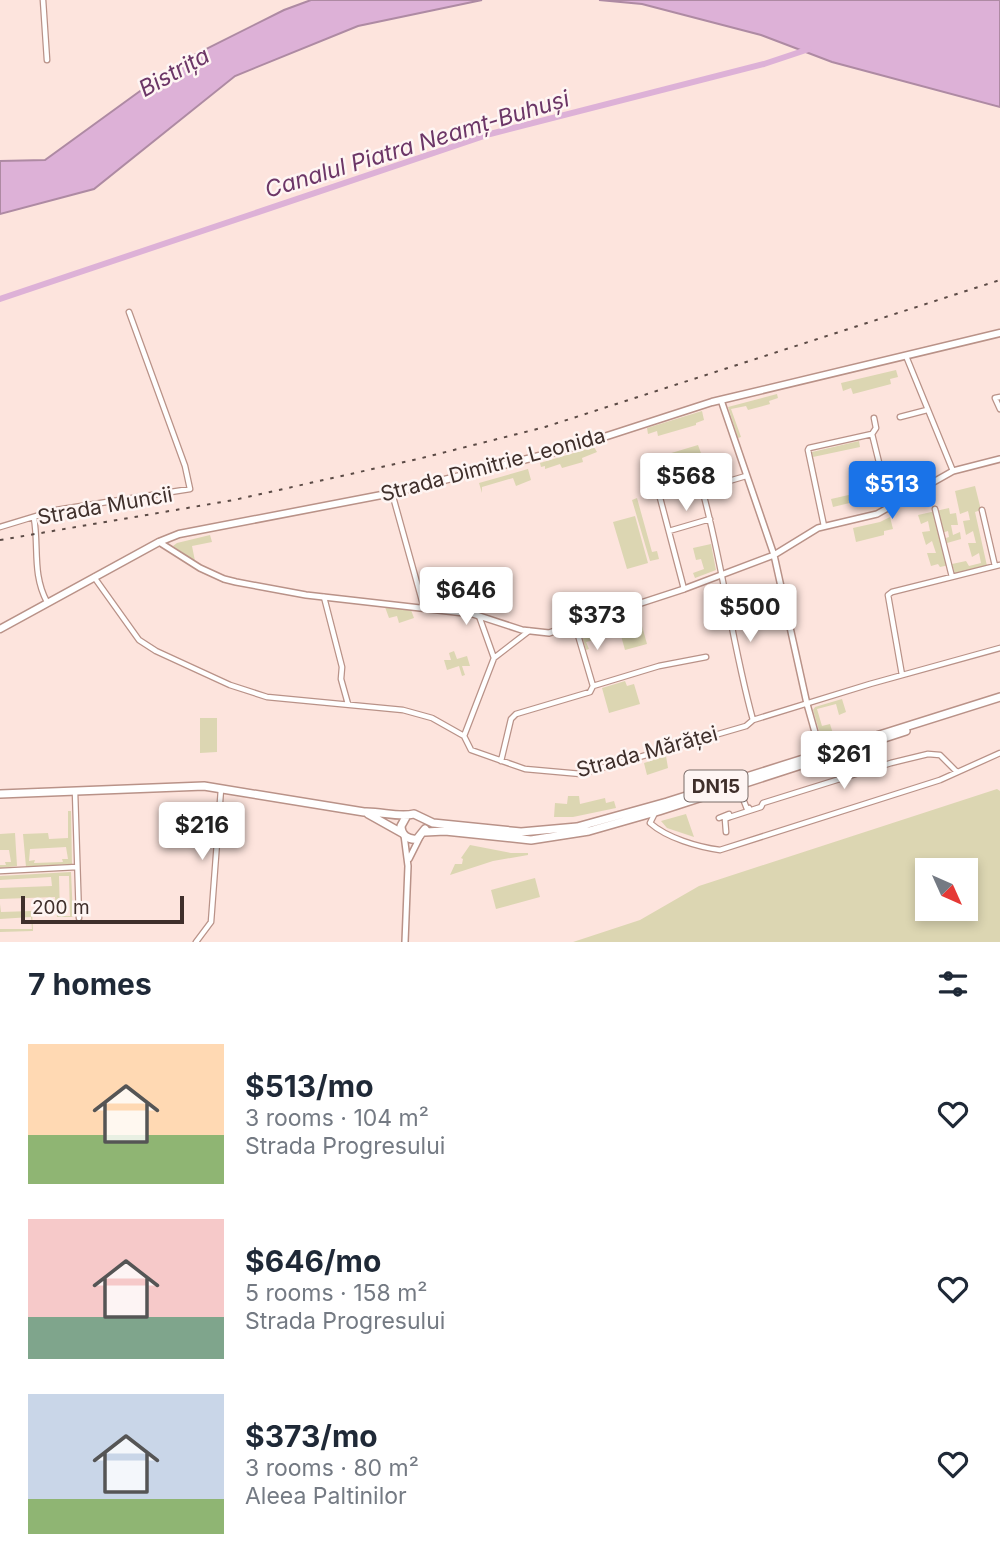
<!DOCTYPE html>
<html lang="en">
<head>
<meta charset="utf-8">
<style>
	body { margin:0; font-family:Inter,sans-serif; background:#f2f2f3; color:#1f2937; height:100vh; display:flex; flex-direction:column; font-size:26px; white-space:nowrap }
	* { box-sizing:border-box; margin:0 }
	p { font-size:23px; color:#747a83 }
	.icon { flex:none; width:38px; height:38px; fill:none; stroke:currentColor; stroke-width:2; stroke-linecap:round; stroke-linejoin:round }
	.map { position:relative; height:942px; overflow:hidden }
	.sheet { display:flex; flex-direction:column; background:#fff; flex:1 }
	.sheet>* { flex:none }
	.needle { width:46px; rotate:135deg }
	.fabs { position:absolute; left:915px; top:858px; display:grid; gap:14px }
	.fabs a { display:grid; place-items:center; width:63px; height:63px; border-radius:0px; background:#fff; box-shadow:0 4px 10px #0003; font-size:35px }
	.scale { position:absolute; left:21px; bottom:18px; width:163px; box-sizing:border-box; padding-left:7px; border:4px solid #3f2f2b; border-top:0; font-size:19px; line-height:24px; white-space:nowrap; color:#3f2f2b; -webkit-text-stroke:5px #fef5f3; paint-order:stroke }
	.price { position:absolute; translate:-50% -60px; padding:0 16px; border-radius:7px; background:#fff; color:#222; font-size:23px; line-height:46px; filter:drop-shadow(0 2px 4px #0008) }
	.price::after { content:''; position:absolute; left:50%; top:42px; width:21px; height:16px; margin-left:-10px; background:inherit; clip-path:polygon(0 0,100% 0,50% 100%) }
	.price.on { background:#1a73e8; color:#fff }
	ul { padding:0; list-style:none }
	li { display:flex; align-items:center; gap:21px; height:175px; padding:0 28px }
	li span { display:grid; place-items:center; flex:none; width:196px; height:140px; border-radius:0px; color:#555 }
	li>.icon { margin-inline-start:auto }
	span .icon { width:84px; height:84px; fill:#fffc; stroke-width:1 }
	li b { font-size:30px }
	h2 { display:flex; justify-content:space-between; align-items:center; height:84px; padding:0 28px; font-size:30px }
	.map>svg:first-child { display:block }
</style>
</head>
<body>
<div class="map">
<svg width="1000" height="942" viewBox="0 0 1000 942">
	<rect width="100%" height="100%" fill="#fde4dd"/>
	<!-- green -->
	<path fill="#dcd6b2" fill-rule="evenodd" d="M896,370L898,377L890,379L891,384L853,394L851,388L843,391L841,383Z
		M777,394L778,398L769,401L770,404L748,410L746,406L731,409L741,437L738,438L728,407Z
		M702,411L704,420L696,423V425L658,436L657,431L648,434L647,428Z
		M859,441L860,447L813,457L818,482H816L812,452Z
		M698,445L702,456L671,466L668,454Z
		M594,447L597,452L582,458L583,462L562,468L560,464L545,469V466L541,467L540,463Z
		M704,458L712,482L696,487L689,463Z
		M528,469L531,480L516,486L513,478L482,487V493L479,483Z
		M864,474L869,494L861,496L862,500L833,507L831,499L862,492L858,475Z
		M975,486L981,510L975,512L987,566L955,574L952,564L966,561L969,566L981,563L979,553L972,557L968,543H976L973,531L966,535L963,521L970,520L968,511L960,514L955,491Z
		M637,498L652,552L657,551L659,559L650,561L632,500Z
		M949,508L950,514L956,513L958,525H951L953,535L960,532L961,539L947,543L946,538L949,537L948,531L941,533L949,565L940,567L938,564L931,566L927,553H936L932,541L926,545L922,532L930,531L928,521L921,524L918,515Z
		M635,516L648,563L627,569L613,522Z
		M890,517L893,529L884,531V535L856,542L853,528L880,522Z
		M210,535L212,542L192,546L195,561L173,546L177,543Z
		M711,544L716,570L695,578L693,573L704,569L701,559L696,560L693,548Z
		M385,607L411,610L414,618L399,623L397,616L389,618Z
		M589,625L593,638L597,637L598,639L586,642L589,649L586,650L580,629Z
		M642,626L647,644L625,650L620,632Z
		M454,651L457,659L467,656L470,666H462L465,675L462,676L459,666L447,670L444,660H451L449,653Z
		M625,681L627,686L634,684L640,704L609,713L602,688Z
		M842,699L846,712L839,715L836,704L817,709L822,726L830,724L835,740L823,744L813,710L815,707Z
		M200,718H217V752L200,753Z
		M666,756L668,768L647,775L644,763Z
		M997,789L1000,791V942H573L640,920L699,886ZM928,870H966V908H928Z
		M568,796H579L580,804L605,798L606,803L614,801L616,808L573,817H554L555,803L567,804Z
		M68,811H71L72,864L26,867L23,834L48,833L49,839L68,838ZM66,847L68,859H62L63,862L34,863L35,860L29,861L30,849Z
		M686,814L694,837L667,828L661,821Z
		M15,833L17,866L0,868V865H6L5,862H11L9,850H0V834Z
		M470,845L511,853H528V855L493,861L450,875L455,864H462L463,859L461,858Z
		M71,872L73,917H57L55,897L0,899V888L52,886L51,877L0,880V876ZM59,876H69L70,916H60Z
		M535,878L540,897L496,909L491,890Z
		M0,904L1,912L32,911L33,931L0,932V929H32L31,917L0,919Z"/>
	<!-- water -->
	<path fill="#ddb1d7" stroke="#ae8aa3" stroke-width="2" d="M311,0H482L358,26L235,76L94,189L0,214V161L45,160L180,62L284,10Z
		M599,0H1000V107L832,62L761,35L642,4Z"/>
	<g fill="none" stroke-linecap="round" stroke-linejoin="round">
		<!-- canal -->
		<path stroke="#ddb1d7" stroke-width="6" d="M0,299L490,134L764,64L809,49"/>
		<defs>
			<path id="minor" d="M43,0L47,60
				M906,356L953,471
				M1000,397L995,398L1000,409
				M900,417L927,410
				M874,418L876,428L872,434L890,507
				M654,475L684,589
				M746,476L702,489C723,565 732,644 753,720
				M392,493L424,608
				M935,509L952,577
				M982,510L995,566
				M34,518C39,547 32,574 47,602
				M824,526L808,450L809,448L872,434
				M0,527L56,510L190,489L185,466L129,312
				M669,531L710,519
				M94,577L139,640L156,651L230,685L267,697L403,710L432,718L464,736L471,750L525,769L581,774L746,726L753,720L870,684L1000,648
				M324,597L342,667L341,679L348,704
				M479,616L494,658
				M575,625L593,686
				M902,675L888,595L892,592L1000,565
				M464,736L494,658L529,631
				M501,761L511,719L516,714L590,692L593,686L659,666L706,657
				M738,786L747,809L749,808
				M75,791L79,918
				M655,813L650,823C667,838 698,847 720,850L940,780L1000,753
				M719,818L729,814
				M726,832L725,819L730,817L761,807L763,803L891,763L928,754L940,755L957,772
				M0,871L77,867
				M196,942L211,922L221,789"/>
			<path id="tertiary" d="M721,400L774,555L807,704L822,757
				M159,542L200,568L224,579L236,582L306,595L473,614L522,630L549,633L684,589L774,555L818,528L877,514L953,471L1000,459
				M404,835L408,866L405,942
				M409,859L420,837"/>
			<path id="secondary" d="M0,629L159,542L179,534L392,493L476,472L570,448L712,402L1000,333"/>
			<path id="primary" d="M0,794L204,786L364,812C381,811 398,818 414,814L433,823L521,832L577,827L667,802L1000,697
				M368,814L402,833
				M406,817L401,826C401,835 408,840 417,839L425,829
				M425,832L445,831L531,840L589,831L659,811L906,731"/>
		</defs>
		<!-- minor casing -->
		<use href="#minor" stroke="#b99288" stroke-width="7"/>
		<!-- tertiary casing -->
		<use href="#tertiary" stroke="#b99288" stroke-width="8"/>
		<!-- secondary casing -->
		<use href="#secondary" stroke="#b99288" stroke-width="9"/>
		<!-- primary casing -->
		<use href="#primary" stroke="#b99288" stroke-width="10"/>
		<!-- minor -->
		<use href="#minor" stroke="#fff" stroke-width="4.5"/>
		<!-- tertiary -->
		<use href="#tertiary" stroke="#fff" stroke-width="5"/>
		<!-- secondary -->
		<use href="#secondary" stroke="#fff" stroke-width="6"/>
		<!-- primary -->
		<use href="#primary" stroke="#fff" stroke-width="7"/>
		<!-- rail -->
		<path stroke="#5c4b46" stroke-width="2" stroke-dasharray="3.5 7" stroke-linecap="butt" d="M0,540L234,500L422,458L545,427L1000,280"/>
	</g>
	<g text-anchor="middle" stroke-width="5" stroke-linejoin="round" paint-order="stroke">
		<!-- shield labels -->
		<rect fill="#fef5f3" stroke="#786a67" stroke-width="2" x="684.5" y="770.5" width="63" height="31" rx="5"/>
		<g font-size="19" font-weight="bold" fill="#3f2f2b">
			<text x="716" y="793">DN15</text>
		</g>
		<!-- street labels -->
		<g font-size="21" fill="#3f2f2b" stroke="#fef5f3">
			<text transform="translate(493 465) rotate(-15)" y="7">Strada Dimitrie Leonida</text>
			<text transform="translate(105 506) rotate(-10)" y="7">Strada Muncii</text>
			<text transform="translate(647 752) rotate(-15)" y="7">Strada Mărăței</text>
		</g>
		<!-- water labels -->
		<g font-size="23" font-style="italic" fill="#6c3667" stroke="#fef5f3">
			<text transform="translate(174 72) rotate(-29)" y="8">Bistrița</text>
			<text transform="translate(417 144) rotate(-17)" y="8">Canalul Piatra Neamț-Buhuși</text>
		</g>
	</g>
</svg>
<div class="fabs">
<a><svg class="needle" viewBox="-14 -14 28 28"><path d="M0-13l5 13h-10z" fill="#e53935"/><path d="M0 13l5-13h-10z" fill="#747a83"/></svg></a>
</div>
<div class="scale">200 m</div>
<b class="price" style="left:686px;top:513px">$568</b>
<b class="price on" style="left:892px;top:521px">$513</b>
<b class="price" style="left:466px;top:627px">$646</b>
<b class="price" style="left:750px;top:644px">$500</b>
<b class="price" style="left:597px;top:652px">$373</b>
<b class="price" style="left:844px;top:791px">$261</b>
<b class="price" style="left:202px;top:862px">$216</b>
</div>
<section class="sheet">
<h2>7 homes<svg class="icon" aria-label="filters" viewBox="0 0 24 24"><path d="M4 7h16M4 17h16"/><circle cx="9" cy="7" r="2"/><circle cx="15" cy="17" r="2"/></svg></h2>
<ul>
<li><span style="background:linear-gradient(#ffd9b3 65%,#8fb573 0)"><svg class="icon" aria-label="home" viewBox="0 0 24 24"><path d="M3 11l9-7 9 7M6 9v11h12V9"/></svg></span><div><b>$513/mo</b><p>3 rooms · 104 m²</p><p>Strada Progresului</p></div><svg class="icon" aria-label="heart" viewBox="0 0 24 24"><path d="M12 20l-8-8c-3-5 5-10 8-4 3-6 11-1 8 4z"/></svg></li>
<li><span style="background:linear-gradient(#f6c9c9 70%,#7fa58c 0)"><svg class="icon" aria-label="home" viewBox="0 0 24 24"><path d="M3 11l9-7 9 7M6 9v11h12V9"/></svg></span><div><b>$646/mo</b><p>5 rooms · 158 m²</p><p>Strada Progresului</p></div><svg class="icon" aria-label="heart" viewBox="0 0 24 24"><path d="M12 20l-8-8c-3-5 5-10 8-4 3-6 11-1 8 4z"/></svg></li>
<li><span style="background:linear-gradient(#c9d6e8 75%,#8fb573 0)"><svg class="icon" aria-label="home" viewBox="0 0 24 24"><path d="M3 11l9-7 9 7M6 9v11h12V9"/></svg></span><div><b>$373/mo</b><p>3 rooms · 80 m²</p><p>Aleea Paltinilor</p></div><svg class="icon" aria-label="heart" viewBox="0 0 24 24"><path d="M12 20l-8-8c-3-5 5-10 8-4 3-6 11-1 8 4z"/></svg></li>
</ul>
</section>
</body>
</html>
